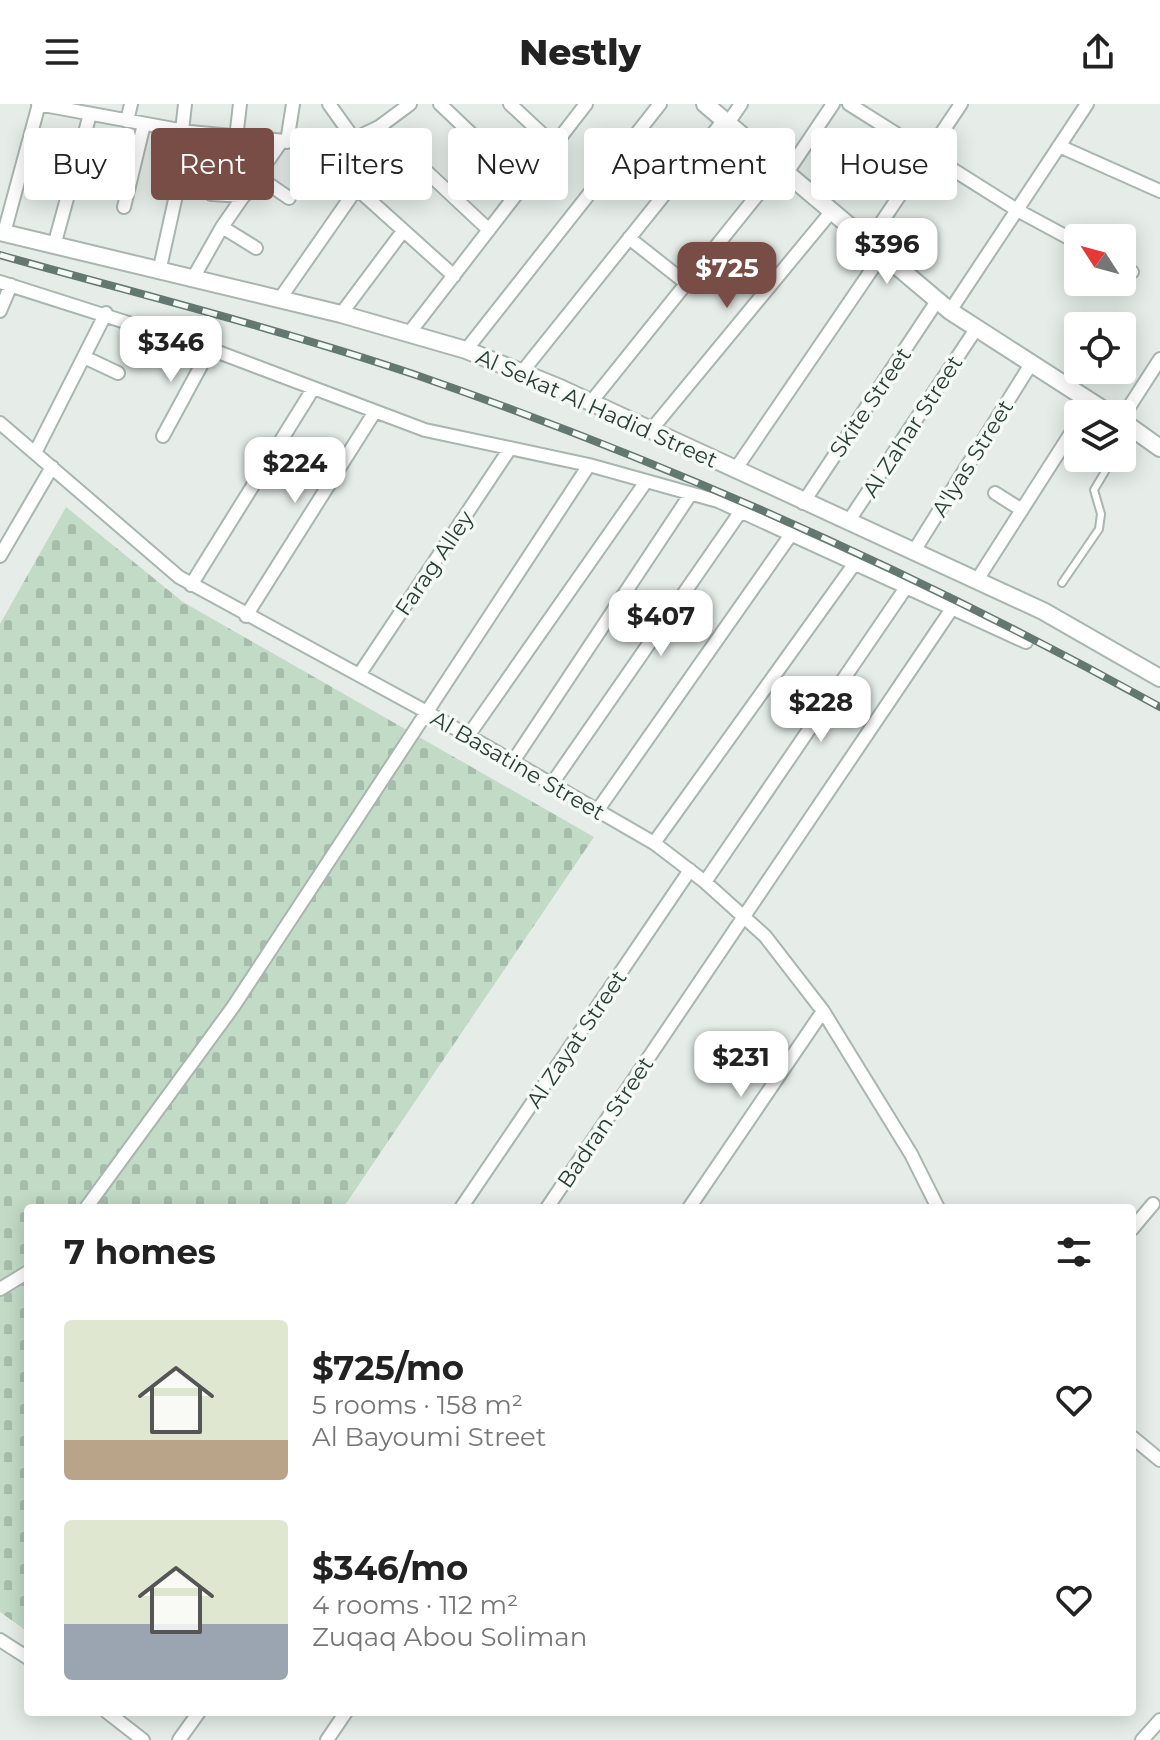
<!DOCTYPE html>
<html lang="en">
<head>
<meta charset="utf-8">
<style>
	body { margin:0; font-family:Montserrat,sans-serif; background:#f2f2f2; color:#222; height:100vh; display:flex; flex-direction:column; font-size:30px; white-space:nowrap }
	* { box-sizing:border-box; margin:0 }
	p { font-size:26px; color:#767676 }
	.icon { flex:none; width:44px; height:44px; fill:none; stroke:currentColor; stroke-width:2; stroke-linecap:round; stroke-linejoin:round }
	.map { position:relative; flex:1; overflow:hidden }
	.panel { position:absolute; left:24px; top:1100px; width:1112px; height:512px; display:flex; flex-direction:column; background:#fff; border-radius:8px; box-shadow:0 4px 20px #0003 }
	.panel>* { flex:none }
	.hud { position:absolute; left:24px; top:24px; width:1112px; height:72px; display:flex; gap:16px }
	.needle { width:52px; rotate:306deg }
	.tools { position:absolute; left:1064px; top:120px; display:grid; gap:16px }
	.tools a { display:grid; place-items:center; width:72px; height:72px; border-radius:8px; background:#fff; box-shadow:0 4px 20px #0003; font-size:40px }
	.price { position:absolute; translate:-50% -68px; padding:0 18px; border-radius:16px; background:#fff; color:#222; font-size:26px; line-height:52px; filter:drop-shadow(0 2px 4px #0008) }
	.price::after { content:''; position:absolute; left:50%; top:48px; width:24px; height:18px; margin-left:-12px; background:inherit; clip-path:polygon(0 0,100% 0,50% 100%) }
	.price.current { background:#784d45; color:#fff }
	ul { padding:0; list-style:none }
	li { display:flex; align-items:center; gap:24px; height:200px; padding:0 40px }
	li span { display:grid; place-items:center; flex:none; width:224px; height:160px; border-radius:8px; color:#555 }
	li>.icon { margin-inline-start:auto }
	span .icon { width:96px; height:96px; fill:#fffc; stroke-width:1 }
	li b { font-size:34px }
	h2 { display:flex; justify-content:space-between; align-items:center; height:96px; padding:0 40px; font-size:34px }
	.pill { padding:0 28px; border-radius:8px; background:#fff; box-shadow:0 4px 20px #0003; font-size:28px; line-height:72px }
	.pill.current { background:#784d45; color:#fff }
	header { display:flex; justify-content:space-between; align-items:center; height:104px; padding:0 40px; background:#fff; font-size:36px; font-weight:800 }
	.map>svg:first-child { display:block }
</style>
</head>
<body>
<header><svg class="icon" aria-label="menu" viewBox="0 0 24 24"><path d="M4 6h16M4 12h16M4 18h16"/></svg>Nestly<svg class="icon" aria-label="share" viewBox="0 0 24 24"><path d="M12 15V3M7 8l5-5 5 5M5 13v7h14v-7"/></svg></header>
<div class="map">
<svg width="1160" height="1636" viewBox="0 0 1160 1636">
	<defs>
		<pattern id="cemetery-stones" width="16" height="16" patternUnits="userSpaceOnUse" patternTransform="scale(2)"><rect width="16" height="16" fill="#c1dbc6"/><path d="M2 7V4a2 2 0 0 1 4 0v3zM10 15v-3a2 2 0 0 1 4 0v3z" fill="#a6bdab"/></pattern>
	</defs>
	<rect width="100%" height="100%" fill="#e6ede9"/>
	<!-- cemetery -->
	<path fill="url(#cemetery-stones)" d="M66,403L183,498L594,733L343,1104H28V1528L0,1508V520Z"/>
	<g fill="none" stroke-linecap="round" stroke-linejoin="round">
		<defs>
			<path id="service" d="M818,92L859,34
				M1122,340L1131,326
				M1062,479L1099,425L1101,410L1094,386L1113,354"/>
			<path id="minor" d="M38,0L190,28L307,39L354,35L379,23L410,0
				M329,0L354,35
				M440,0L524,80
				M510,0L554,41
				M849,0L1017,106L1078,139
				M127,17L131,0
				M728,19L741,0
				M379,23L489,126
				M182,27L185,0
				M236,34L240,0
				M287,38L293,0
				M327,38L333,63L454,172
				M1059,42L1160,87
				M786,70L833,0
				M257,72L289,94
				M211,90L244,92
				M124,103L144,20
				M222,123L256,144
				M4,129L39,0
				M629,134L686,179
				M867,140L961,0
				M54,142L90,10
				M1122,162L1132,168
				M159,168L190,28
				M192,176L222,123L281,38
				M0,178L210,245L425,326L589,361L718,397L1026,538
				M279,196L357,84
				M0,207L11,181
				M950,207L1087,0
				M341,210L403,127
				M410,228L586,0
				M466,246L660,0
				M84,253L118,269
				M522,268L724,16
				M591,298L779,64
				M1122,314L1160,255
				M0,319L179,473L425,607L654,739L705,778L765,832L823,907L911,1050L938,1104
				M651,326L831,108
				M163,332L210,245
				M35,349L106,209
				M735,366L881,152
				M995,389L1022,406
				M803,399L937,197
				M848,418L976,225
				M914,447L1031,260
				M0,452L52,363
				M977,476L1078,318
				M191,481L313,285
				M246,512L374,309
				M359,571L509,346
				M468,632L645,379
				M512,659L690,391
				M551,681L741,407
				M597,707L792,429
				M654,739L855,459
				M705,778L907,482
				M86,1104L233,903L589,361
				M461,1104L690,766
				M547,1104L953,503
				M689,1104L823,907
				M1132,1125L1153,1100
				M0,1185L28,1168
				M1132,1333L1160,1356
				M0,1536L28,1554
				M107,1608L143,1636
				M179,1636L199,1608
				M327,1636L346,1608
				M1142,1636L1160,1616"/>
			<path id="tertiary" d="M705,0L950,207L1110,310
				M0,128L341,210L466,246L560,284L1043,507L1160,574
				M1122,317L1160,344"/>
		</defs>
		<!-- service casing -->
		<use href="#service" stroke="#a9b5af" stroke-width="10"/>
		<!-- minor casing -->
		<use href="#minor" stroke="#a9b5af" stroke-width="16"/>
		<!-- tertiary casing -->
		<use href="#tertiary" stroke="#a9b5af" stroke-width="20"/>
		<!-- service -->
		<use href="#service" stroke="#fff" stroke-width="6"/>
		<!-- minor -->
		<use href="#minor" stroke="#fff" stroke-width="12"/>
		<!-- tertiary -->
		<use href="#tertiary" stroke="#fff" stroke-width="16"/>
		<defs>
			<path id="rail" d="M0,151C138,190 280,225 416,271C673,360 923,472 1160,603"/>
		</defs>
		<!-- rail casing -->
		<use href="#rail" stroke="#627870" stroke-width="8"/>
		<!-- rail -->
		<use href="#rail" stroke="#f6faf7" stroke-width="5" stroke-dasharray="15" stroke-linecap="butt"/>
	</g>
	<g text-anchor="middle" stroke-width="7" stroke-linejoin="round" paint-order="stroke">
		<!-- street labels -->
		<g font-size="22" fill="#273d35" stroke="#f6faf7">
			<text transform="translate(870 298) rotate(-56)" y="8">Skite Street</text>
			<text transform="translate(597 304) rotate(24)" y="8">Al Sekat Al Hadid Street</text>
			<text transform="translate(912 322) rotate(-57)" y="8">Al Zahar Street</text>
			<text transform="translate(972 354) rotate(-58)" y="8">A'lyas Street</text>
			<text transform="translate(434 459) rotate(-56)" y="8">Farag Alley</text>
			<text transform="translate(518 661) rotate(30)" y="8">Al Basatine Street</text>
			<text transform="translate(576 935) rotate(-56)" y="8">Al Zayat Street</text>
			<text transform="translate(605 1018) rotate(-56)" y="8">Badran Street</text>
		</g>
	</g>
</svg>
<div class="tools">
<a><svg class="needle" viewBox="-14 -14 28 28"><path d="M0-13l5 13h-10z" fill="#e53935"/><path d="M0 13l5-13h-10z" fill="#767676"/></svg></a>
<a><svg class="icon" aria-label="locate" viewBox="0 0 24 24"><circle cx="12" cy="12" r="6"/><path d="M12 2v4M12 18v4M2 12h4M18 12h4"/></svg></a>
<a><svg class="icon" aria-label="layers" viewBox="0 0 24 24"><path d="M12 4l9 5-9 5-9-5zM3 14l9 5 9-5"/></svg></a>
</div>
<b class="price" style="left:887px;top:182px">$396</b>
<b class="price current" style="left:727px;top:206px">$725</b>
<b class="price" style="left:171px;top:280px">$346</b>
<b class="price" style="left:295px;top:401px">$224</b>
<b class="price" style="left:661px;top:554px">$407</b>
<b class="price" style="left:821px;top:640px">$228</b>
<b class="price" style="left:741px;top:995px">$231</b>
<div class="hud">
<a class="pill">Buy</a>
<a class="pill current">Rent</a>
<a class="pill">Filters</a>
<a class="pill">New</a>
<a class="pill">Apartment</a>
<a class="pill">House</a>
</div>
<section class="panel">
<h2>7 homes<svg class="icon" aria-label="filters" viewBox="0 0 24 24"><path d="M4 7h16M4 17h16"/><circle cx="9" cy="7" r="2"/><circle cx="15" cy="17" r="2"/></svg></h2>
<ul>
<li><span style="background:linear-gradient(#dfe7d0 75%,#b9a48a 0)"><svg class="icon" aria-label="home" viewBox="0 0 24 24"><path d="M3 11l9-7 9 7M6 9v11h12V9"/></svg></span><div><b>$725/mo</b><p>5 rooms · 158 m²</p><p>Al Bayoumi Street</p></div><svg class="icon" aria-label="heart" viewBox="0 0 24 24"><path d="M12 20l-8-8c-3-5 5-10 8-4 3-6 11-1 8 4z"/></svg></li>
<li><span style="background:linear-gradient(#dfe7d0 65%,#9aa5b1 0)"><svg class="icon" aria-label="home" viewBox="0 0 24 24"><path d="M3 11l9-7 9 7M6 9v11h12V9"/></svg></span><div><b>$346/mo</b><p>4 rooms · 112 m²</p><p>Zuqaq Abou Soliman</p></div><svg class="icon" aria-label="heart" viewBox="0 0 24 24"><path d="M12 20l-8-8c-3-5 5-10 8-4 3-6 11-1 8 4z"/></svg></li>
</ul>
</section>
</div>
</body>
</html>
